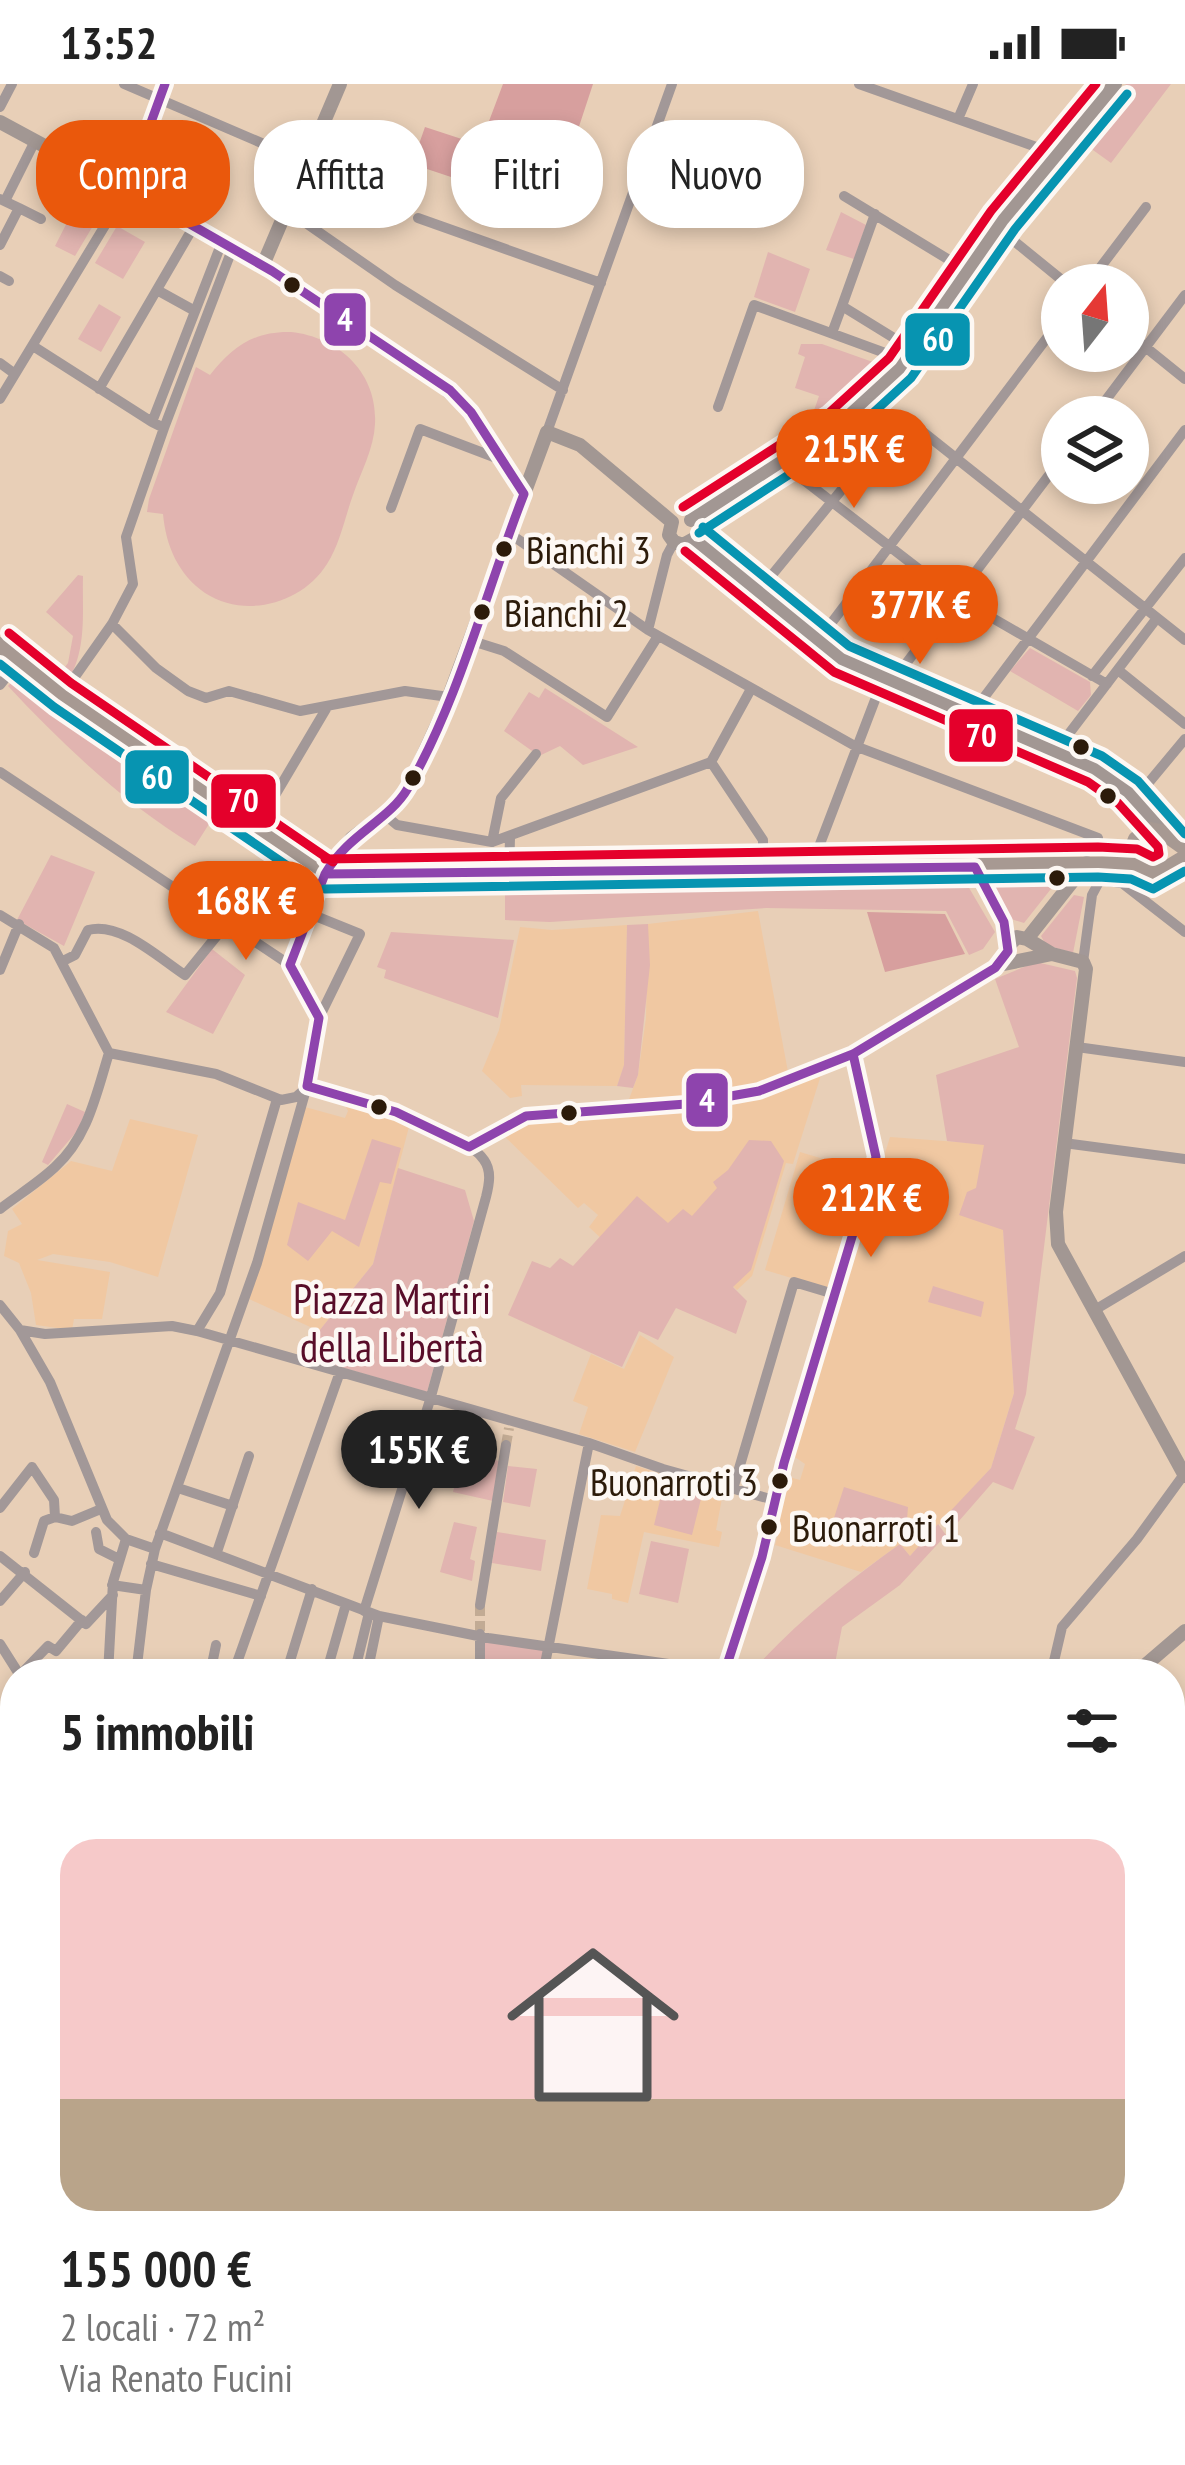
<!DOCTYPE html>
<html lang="it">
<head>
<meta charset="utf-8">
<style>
	body { margin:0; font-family:"PT Sans Narrow",sans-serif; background:#f6f6f6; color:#222; height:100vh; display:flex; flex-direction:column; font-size:45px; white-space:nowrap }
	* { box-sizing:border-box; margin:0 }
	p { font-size:39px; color:#767676 }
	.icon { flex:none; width:66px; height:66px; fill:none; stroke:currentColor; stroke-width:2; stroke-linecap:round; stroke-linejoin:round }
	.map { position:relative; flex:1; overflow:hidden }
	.side { position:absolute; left:0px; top:1575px; width:1185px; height:807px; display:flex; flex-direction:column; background:#fff; border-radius:48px 48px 0 0; box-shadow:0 6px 18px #0003 }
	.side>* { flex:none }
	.guide { position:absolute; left:36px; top:36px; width:1113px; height:108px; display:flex; gap:24px }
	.needle { width:78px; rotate:17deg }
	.fabs { position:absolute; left:1041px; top:180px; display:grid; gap:24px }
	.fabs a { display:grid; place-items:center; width:108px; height:108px; border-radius:50%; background:#fff; box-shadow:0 6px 18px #0003; font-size:60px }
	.price { position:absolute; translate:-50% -102px; padding:0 27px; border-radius:42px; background:#ea580c; color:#fff; font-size:39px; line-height:78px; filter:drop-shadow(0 3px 6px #0008) }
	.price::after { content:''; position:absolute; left:50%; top:72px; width:36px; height:27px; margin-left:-18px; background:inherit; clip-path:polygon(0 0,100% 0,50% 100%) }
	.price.active { background:#222; color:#fff }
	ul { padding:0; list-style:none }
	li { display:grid; align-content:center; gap:24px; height:636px; padding:0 60px }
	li+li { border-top:3px solid #e0e0e0 }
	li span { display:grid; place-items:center; height:372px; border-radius:36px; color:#555 }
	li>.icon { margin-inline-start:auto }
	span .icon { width:216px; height:216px; fill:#fffc; stroke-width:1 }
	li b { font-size:51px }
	h2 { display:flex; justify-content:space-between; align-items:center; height:144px; padding:0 60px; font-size:51px }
	.chip { padding:0 42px; border-radius:48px; background:#fff; box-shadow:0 6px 18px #0003; font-size:42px; line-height:108px }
	.chip.active { background:#ea580c; color:#fff }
	.status { display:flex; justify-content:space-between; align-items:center; height:84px; padding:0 60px; background:#fff; direction:ltr }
	.status svg { height:33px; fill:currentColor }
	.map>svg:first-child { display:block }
</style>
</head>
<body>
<div class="status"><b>13:52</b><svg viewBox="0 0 49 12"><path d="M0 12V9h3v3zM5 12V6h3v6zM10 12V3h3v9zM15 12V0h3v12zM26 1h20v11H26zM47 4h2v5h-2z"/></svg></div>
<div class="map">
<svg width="1185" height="2381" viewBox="0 0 1185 2381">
	<rect width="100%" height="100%" fill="#e8cfb7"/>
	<!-- built -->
	<path fill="#f0c8a2" d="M758,827L788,988L721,1011L628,1018L638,991L646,934L648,840Z
		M627,841L624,982L617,1002L521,1001L522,1012L510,1014L482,987L499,946L520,843L552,846Z
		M821,991L793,1080L786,1079L752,1192L737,1206L680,1153L641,1192L589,1143L598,1131L584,1119L578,1124L502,1050L522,1036L739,1020Z
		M344,1019L410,1039L373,1180L319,1247L249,1215L305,1023L345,1034L348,1027Z
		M130,1035L198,1051L158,1193L110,1178L53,1170L37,1176L110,1188L102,1235H74L72,1246L36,1241L31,1209L19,1179L4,1172L8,1147L22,1140L12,1125L71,1077L112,1087Z
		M890,1053L1012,1062L1003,1146L1014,1309L991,1384L910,1472L900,1460L861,1488L775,1461L781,1441L775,1439L789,1393L800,1396L805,1380L792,1371Z
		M800,1068L864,1087L828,1205L765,1186Z
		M640,1251L674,1273L635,1368L579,1350L588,1323L573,1317L591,1270L624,1285Z
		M636,1382L723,1409L716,1446L722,1448L719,1463L644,1448L628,1519L612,1515V1510L587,1505L601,1431L620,1432Z"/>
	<!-- green -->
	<path fill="#e1b4b0" d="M1126,0H1171L1111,79L1086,61L1087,48Z
		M77,119L100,130L75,172L55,162Z
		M841,128L866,141L854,175L826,166Z
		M117,142L145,158L123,195L95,179Z
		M768,168L810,185L795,228L754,213Z
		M99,220L121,233L101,268L78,255Z
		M291,248C339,253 378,289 375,340C374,364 361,388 353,411C345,433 340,460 327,480C302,520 245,535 205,509C178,490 166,462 163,430L147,428L149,415L196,283L210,291C232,263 254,247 291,248Z
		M801,260H822L887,283L813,340L810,338L819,312L795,304L805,273L798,270Z
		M78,491L83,492C82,531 88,569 64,603L55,596L68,579L73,552L46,528Z
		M1030,564L1090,598L1091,611L1078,627L1010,587Z
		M18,591L216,729L195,762C126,721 62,660 8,602Z
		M545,604L638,663L583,681L560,662L539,672L504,647L529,608L539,614Z
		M485,764L496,767L495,779L419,781V766Z
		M51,771L95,788L64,862L17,836Z
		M993,789H1053L1058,796L1024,839L1008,834L988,796Z
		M955,794L965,797L995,848L983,865L969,871L946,827L766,824L550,838L505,836V801Z
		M1074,811L1084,813L1073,869L1046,861L1041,852Z
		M648,840L650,881L638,991L633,1004L617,1002L624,981L627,841Z
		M391,848L514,856L498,934L384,894L386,886L377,883Z
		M212,865L245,891L213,950L166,928Z
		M1036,878L1075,887L1077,894L1026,1310L1015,1345L1035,1353L1013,1406L993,1398L952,1445L942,1436L991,1384L1014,1309L1003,1146L959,1131L967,1108L976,1104L984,1061L947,1057L936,991L1019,963L995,895Z
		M67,1020L85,1028L78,1046L48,1081L42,1078Z
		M372,1055L401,1064L391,1100L380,1098L359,1163L332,1147L308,1177L287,1161L298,1118L345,1136Z
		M749,1056L771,1057L784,1077L751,1186L733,1203L747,1217L736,1250L676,1224L658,1256L639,1247L622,1283L508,1231L532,1177L550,1184L560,1174L573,1182L637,1112L668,1139L683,1125L692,1132L717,1104L713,1098L728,1086Z
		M891,1078L939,1093L930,1123L901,1114L907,1096L887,1090Z
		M398,1084L465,1106L474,1137L427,1308L306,1273L320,1256L319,1247L373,1180Z
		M933,1202L984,1218L981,1233L928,1218Z
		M463,1368L499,1377L493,1417L453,1408Z
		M508,1382L537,1385L530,1423L503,1418Z
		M664,1400L702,1411L692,1451L654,1441Z
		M844,1403L908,1423L907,1436L885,1456L832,1440Z
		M454,1438L477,1443L470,1475L475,1477L472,1497L440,1488Z
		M938,1440L946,1451L900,1501L842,1543L833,1590H792L756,1583C800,1535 847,1498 900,1460L910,1472Z
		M497,1448L546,1456L541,1487L492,1479Z
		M651,1457L689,1465L678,1519L639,1510Z
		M481,1552L548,1562L543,1590L480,1587Z
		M1170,1759L1185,1762L1183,1949L1170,1941Z
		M362,2367H439L432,2375L439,2381H352Z"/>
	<!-- forest -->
	<path fill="#d79f9e" d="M503,0H593L562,94L472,66L460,96L412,80L425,43L480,61Z
		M867,828L945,830L965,870L885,888Z"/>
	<!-- water -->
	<path fill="#99c0e0" d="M0,1716L15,1725V1836L0,1824Z
		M524,2367H646L647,2381H535Z"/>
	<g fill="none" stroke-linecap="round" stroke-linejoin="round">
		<!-- street-tunnel -->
		<path stroke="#c2ab94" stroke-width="10" stroke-dasharray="10 5" stroke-linecap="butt" d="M506,1361L509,1344
			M480,1547V1521
			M0,2037L6,2030"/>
		<!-- street -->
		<path stroke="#a29898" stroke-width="10" d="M124,0L308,79
			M859,0L1056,70
			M0,23L12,0
			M958,35L973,0
			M844,112L969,188
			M0,115L19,124L0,161
			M5,117L35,57
			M19,124L41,135
			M287,126L395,201L563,306
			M418,134L601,199
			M998,144L1068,201
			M222,158L152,338L164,344L233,163
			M0,192L9,197
			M1087,201L1146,123
			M157,206L195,227
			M842,222L875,130
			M832,249L842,222L915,267
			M1128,249L1185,295
			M33,262L152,338
			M0,279L15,290
			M99,305L194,142
			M0,315L121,115L165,0
			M718,323L754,221L907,277
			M1093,333L1185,211
			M547,348L672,0
			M783,380L951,510L1107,600
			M391,424L420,345L499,375
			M509,449L648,546L855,662L1098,754
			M758,508L871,370L908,336L1185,556
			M112,540L156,584L188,607L206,614L229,607L300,627L405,607L449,613
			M648,546L667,471L674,458
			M469,556L504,567L607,633L658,552
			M817,558L1062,234
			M1118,586L1185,640
			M1092,592L1185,474
			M892,598L1062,374
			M0,601L19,577
			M751,605L711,678L763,756V786
			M62,611L112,540L133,500L126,453L164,344
			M970,632L1185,346
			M1049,682L1055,668L1157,534
			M0,688L290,881
			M274,713L326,625
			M1135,715L1185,655
			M385,731L397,741L492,758L711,678
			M492,758L501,714L536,670
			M815,773L883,595
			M509,789L510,754
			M0,831L54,864L109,969
			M63,877L75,871L88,846C120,837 159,874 185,891L228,838
			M1083,878L1092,811L1100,796L1122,799L1185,848
			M0,886L19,840
			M319,934L290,881L325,790
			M1077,963L1185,978
			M109,969L216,990L281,1016L296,1013L305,1005
			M307,1002C345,1012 463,1044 484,1076C492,1087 489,1101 486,1113L430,1316L364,1527
			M1064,1059L1185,1075
			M469,1063L526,1032L738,1014L853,970
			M0,1125C18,1111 38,1099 55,1083C88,1053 96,1011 109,969
			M0,1221L20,1246L50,1298L107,1436L126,1455L155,1465
			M1093,1227L1185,1172
			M20,1246L45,1250L172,1242L197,1247L589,1359L663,1385L774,1416
			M197,1247L220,1209L277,1015
			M178,1404L233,1422
			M733,1405L794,1198L834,1210
			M0,1424L32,1383L54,1416L55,1433L44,1437L34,1469
			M55,1433L72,1437L101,1425
			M96,1448L99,1465L119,1475
			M160,1449L379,1532L488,1554L724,1588
			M217,1468L249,1372
			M0,1472L86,1540L113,1511
			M151,1480L261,1512
			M112,1501L146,1506
			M0,1517L25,1488
			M480,1521L506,1361
			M480,1550V1590
			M0,1560L19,1590
			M137,1583L208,1590
			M480,1587L499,1590
			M21,1590L48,1562L56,1567L82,1536
			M108,1590L113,1498L126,1455
			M136,1590L146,1506L155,1465L257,1179L307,1002L319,934L360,850L308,829
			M210,1590L216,1561
			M233,1590L340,1288
			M286,1590L312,1505
			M326,1590L346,1520
			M354,1590L369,1529
			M367,1590L379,1532
			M543,1590L589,1359
			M1051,1590L1062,1543L1137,1455L1185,1389
			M0,1676L15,1650
			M0,1853L5,1858L0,1864
			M7,1906L15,1894
			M0,1929L4,1915
			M1170,1951L1185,1969
			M1170,1986H1185
			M0,2013L15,2030
			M4,2017L15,2002
			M1170,2057H1185
			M5,2067L15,2055
			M0,2163L15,2138
			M0,2168L15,2180
			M0,2250L15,2235
			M1170,2310L1185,2324
			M736,2367L738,2371L776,2375L778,2367
			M1123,2367L1126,2381
			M776,2375L798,2381
			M227,2381L230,2367
			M344,2381L354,2367"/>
		<!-- secondary -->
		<path stroke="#a29793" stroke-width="14" d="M0,38L248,172L435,295L471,328L524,410
			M263,181L340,0
			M691,436L838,341L900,284L1003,136L1115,0
			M672,438L669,451L674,458L683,461L694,455
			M694,455L841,575L1095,685L1128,708L1161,747
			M975,783C987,816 1023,846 999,881
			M325,790L352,754L395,722L409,702L444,626L547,348L580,361L672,438
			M1027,855L1052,870L1083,878L1086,885L1056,1128L1058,1160L1185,1392
			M1010,860L1017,853L1027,855L1087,779
			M724,1590L762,1473L784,1379L876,1073L853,970L999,881L1052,870
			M1135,1590L1185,1547
			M1170,1672L1185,1675
			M0,1695L15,1704
			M0,1833L15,1816
			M0,1843L15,1856
			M1170,2185L1185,2184
			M496,2367L512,2381
			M680,2367L685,2381
			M537,2381L553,2367"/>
		<!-- primary -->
		<path stroke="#a79992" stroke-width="16" d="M0,561L62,611L325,790L1135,780
			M1185,764L1164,749L1151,746L1136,755L1131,768L1137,783C1157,798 1167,782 1185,774"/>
		<defs>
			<path id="bus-1" d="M127,104L272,187L450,306L471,328L524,410
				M127,104L165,0
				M975,783L1004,838L1008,867L995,884L853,970L759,1007L686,1020L526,1032L469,1063L396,1028L307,1002L319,934L290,881L325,790Z
				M325,790C349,749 389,737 408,704C460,613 486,507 524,410
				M724,1590L762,1473L784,1379L876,1073L853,970"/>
			<path id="bus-2" d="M703,443L849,562L1102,672L1138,697L1185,750
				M699,449L847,353L911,294L1015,145L1127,10
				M0,580L54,623L317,802
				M325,805L1098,793L1131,795L1153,805L1185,787"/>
			<path id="bus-3" d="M683,423L829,329L889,274L991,127L1096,0
				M9,549L71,599L333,778
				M325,775L1098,763L1137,765L1153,773L1159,770L1158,763L1118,719L1088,698L834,588L685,467"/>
		</defs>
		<!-- bus-1 casing -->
		<use href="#bus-1" stroke="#fdf8f4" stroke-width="18"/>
		<!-- bus-2 casing -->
		<use href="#bus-2" stroke="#fdf8f4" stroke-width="18"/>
		<!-- bus-3 casing -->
		<use href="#bus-3" stroke="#fdf8f4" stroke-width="18"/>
		<!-- bus-1 -->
		<use href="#bus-1" stroke="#8e44ad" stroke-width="9"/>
		<!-- bus-2 -->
		<use href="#bus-2" stroke="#0794b1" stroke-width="9"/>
		<!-- bus-3 -->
		<use href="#bus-3" stroke="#e4002b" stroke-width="9"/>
	</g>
	<!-- markers -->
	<g fill="#2c1b0a" stroke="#fdf8f4" stroke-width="4.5">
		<circle cx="292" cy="201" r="10"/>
		<circle cx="504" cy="465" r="10"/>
		<circle cx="482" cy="528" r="10"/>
		<circle cx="1081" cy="663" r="10"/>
		<circle cx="413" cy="694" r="10"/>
		<circle cx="1108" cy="712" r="10"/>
		<circle cx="1057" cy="794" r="10"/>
		<circle cx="379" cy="1023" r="10"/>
		<circle cx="569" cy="1029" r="10"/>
		<circle cx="780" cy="1397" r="10"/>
		<circle cx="769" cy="1443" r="10"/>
	</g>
	<g text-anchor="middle" stroke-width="9" stroke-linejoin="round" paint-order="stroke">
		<!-- bus labels -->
		<g font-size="39" fill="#2c1b0a" stroke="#fdf8f4" text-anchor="start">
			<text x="526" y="480">Bianchi 3</text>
			<text x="504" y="543">Bianchi 2</text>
			<text x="758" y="1412" text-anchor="end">Buonarroti 3</text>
			<text x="792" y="1458">Buonarroti 1</text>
		</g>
		<!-- park labels -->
		<g font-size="42" fill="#580d29" stroke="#fdf8f4">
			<text x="392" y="1230">Piazza Martiri<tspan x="392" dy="48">della Libertà</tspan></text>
		</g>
	</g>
	<g stroke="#fdf8f4" stroke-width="4.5">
		<rect x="322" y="207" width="46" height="57" rx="12" fill="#8e44ad"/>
		<rect x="903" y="227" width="69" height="57" rx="12" fill="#0794b1"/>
		<rect x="947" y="623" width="68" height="57" rx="12" fill="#e4002b"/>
		<rect x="123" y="664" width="68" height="58" rx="12" fill="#0794b1"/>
		<rect x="209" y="688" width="69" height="58" rx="12" fill="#e4002b"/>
		<rect x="684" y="987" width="46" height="58" rx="12" fill="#8e44ad"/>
	</g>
	<g font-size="33" text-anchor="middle" font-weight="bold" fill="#fff">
		<text x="345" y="247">4</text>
		<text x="938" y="267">60</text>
		<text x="981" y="663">70</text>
		<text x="157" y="705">60</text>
		<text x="243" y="728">70</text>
		<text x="707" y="1028">4</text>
	</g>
</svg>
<div class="fabs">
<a><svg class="needle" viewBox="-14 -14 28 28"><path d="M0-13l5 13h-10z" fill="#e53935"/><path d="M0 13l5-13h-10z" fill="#767676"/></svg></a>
<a><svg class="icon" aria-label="layers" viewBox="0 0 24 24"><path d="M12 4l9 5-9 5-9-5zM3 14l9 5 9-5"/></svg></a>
</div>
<b class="price" style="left:854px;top:427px">215K €</b>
<b class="price" style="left:920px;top:583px">377K €</b>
<b class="price" style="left:246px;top:879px">168K €</b>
<b class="price" style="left:871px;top:1176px">212K €</b>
<b class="price active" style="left:419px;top:1428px">155K €</b>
<div class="guide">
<a class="chip active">Compra</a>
<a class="chip">Affitta</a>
<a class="chip">Filtri</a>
<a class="chip">Nuovo</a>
</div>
<section class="side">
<h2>5 immobili<svg class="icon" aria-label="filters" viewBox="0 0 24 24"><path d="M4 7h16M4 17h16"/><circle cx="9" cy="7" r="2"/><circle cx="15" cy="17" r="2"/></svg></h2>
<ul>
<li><span style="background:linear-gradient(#f6c9c9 70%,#b9a48a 0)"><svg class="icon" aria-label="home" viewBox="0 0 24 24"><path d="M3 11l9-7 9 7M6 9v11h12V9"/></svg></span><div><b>155 000 €</b><p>2 locali · 72 m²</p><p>Via Renato Fucini</p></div></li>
</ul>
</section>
</div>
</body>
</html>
